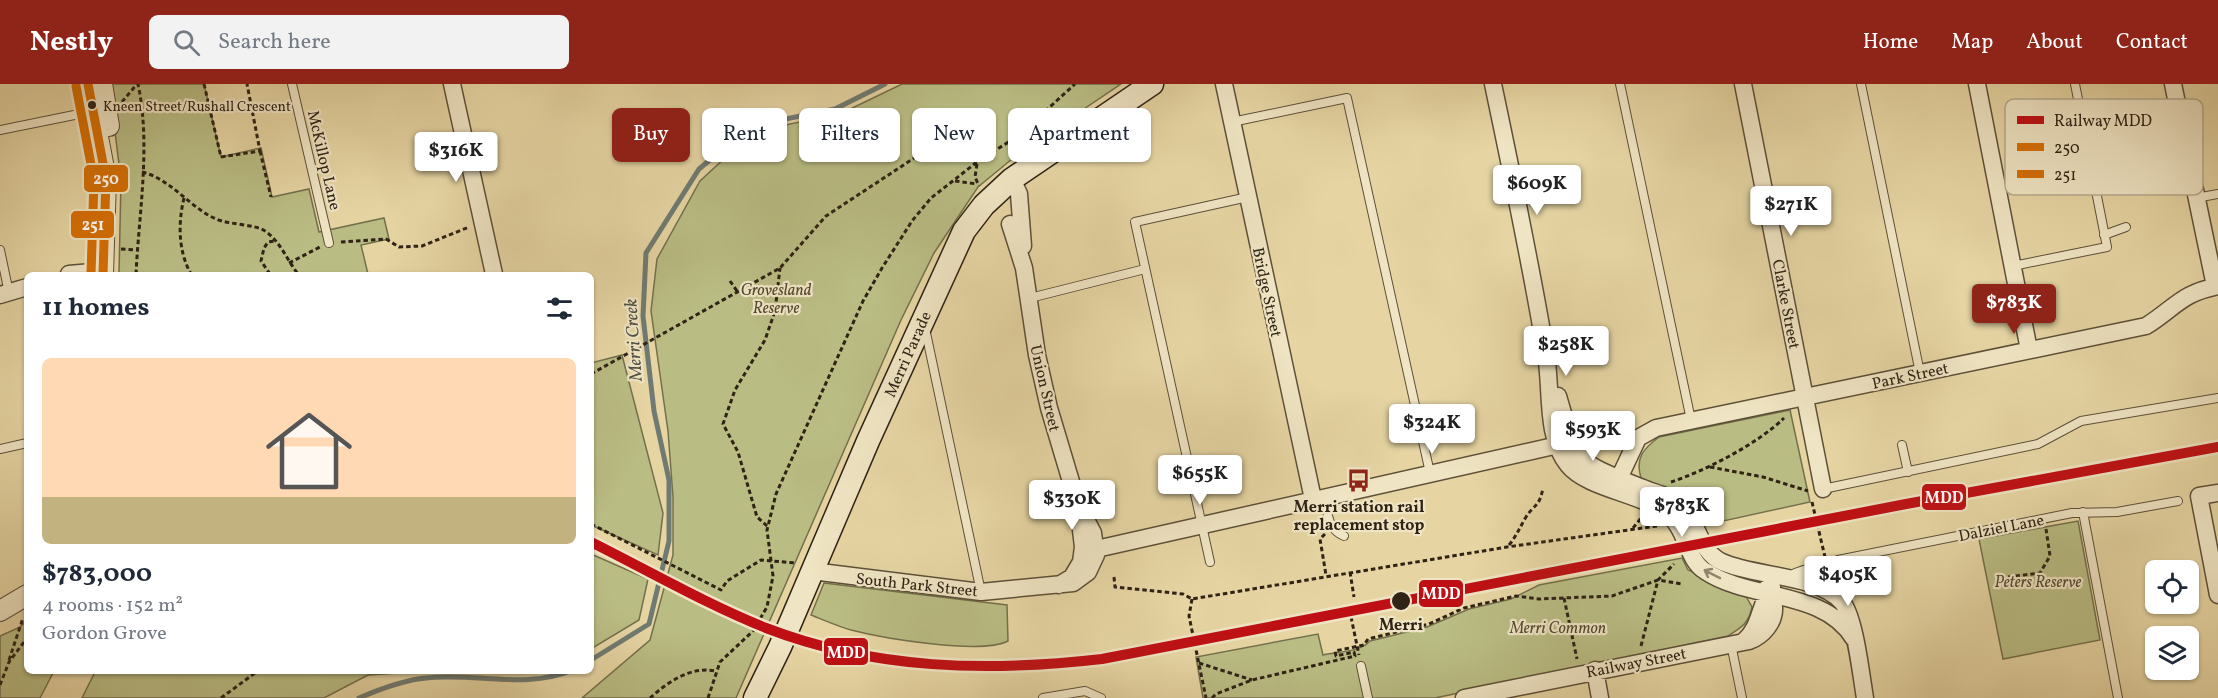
<!DOCTYPE html>
<html lang="en">
<head>
<meta charset="utf-8">
<style>
	body { margin:0; font-family:Vollkorn,serif; background:#f2f2f3; color:#1f2937; height:100vh; display:flex; flex-direction:column; font-size:22px; white-space:nowrap }
	* { box-sizing:border-box; margin:0 }
	p { font-size:20px; color:#747a83 }
	.icon { flex:none; width:33px; height:33px; fill:none; stroke:currentColor; stroke-width:2; stroke-linecap:round; stroke-linejoin:round }
	.map { position:relative; flex:1; overflow:hidden }
	.sheet { position:absolute; left:24px; top:188px; width:570px; height:402px; display:flex; flex-direction:column; background:#fff; border-radius:9px; box-shadow:0 2px 4px #0004 }
	.sheet>* { flex:none }
	.top-card { position:absolute; left:612px; top:24px; width:570px; height:54px; display:flex; gap:12px }
	.controls { position:absolute; left:2145px; top:476px; display:grid; gap:12px }
	.controls a { display:grid; place-items:center; width:54px; height:54px; border-radius:9px; background:#fff; box-shadow:0 2px 4px #0004; font-size:30px }
	.price { position:absolute; translate:-50% -51px; padding:0 14px; border-radius:6px; background:#fff; color:#222; font-size:20px; line-height:39px; filter:drop-shadow(0 2px 3px #0008) }
	.price::after { content:''; position:absolute; left:50%; top:36px; width:18px; height:14px; margin-left:-9px; background:inherit; clip-path:polygon(0 0,100% 0,50% 100%) }
	.price.selected { background:#8f2418; color:#fff }
	ul { padding:0; list-style:none }
	li { display:grid; align-content:center; gap:12px; height:318px; padding:0 18px }
	li span { display:grid; place-items:center; height:186px; border-radius:9px; color:#555 }
	li>.icon { margin-inline-start:auto }
	span .icon { width:108px; height:108px; fill:#fffc; stroke-width:1 }
	li b { font-size:26px }
	h2 { display:flex; justify-content:space-between; align-items:center; height:72px; padding:0 18px; font-size:26px }
	.pill { padding:0 21px; border-radius:9px; background:#fff; box-shadow:0 2px 4px #0004; font-size:21px; line-height:54px }
	.pill.selected { background:#8f2418; color:#fff }
	header { display:flex; align-items:center; gap:36px; box-sizing:border-box; height:84px; padding:0 30px; background:#8f2418; color:#fff }
	header strong { font-size:28px }
	nav { display:flex; gap:33px; margin-inline-start:auto; font-size:21px }
	.search { width:420px; height:54px; background:#f2f2f3; display:flex; align-items:center; gap:15px; box-sizing:border-box; padding:0 21px; border-radius:9px; color:#747a83; font-size:22px }
	.map>svg:first-child { display:block }
</style>
</head>
<body>
<header>
<strong>Nestly</strong>
<div class="search"><svg class="icon" aria-label="search" viewBox="0 0 24 24"><circle cx="10" cy="10" r="6"/><path d="M15 15l6 6"/></svg>Search here</div>
<nav><a>Home</a><a>Map</a><a>About</a><a>Contact</a></nav>
</header>
<div class="map">
<svg width="2218" height="614" viewBox="0 0 2218 614">
	<rect width="100%" height="100%" fill="#e6d5a3"/>
	<filter id="stains"><feTurbulence type="fractalNoise" baseFrequency=".00333" numOctaves="4"/><feColorMatrix values="0 0 0 0 .2 0 0 0 0 .09 0 0 0 0 .02 0 0 0 .5 -.17"/></filter>
	<radialGradient id="worn" r=".72"><stop offset=".6" stop-color="#630" stop-opacity="0"/><stop offset="1" stop-color="#630" stop-opacity=".3"/></radialGradient>
	<!-- green -->
	<path fill="#b9bc83" stroke="#74704c" stroke-width="1.5" d="M109,0H204L221,73L261,64L272,113L309,105L319,148L384,134L389,155L361,161L368,190H119L121,96Z
		M902,0H1121L1023,66L978,103L934,169L901,236L736,614H582L650,556L673,471V413L668,347L651,227L657,175L700,97L753,48L842,29Z
		M622,271L663,429L658,471L591,441V279Z
		M1790,326L1810,418L1705,441L1690,416L1641,394C1635,374 1643,365 1659,353Z
		M2078,437L2100,556L2003,575L1979,455Z
		M591,470L648,495L639,536L591,565Z
		M1682,474L1688,486L1744,509L1752,523C1749,539 1742,543 1728,552L1435,614H1203L1196,573L1318,550L1323,571C1336,568 1361,568 1370,557L1427,543L1469,525L1511,515L1539,501Z
		M824,499L1007,521L1008,557C981,571 882,554 851,546C837,542 824,536 811,531Z
		M27,536V586L54,587L40,614H0V552L20,543Z
		M96,586H428V587L368,591L324,614H82Z"/>
	<g fill="none" stroke-linecap="round" stroke-linejoin="round">
		<!-- stream -->
		<path stroke="#6f7b72" stroke-width="5" d="M591,576L649,540L669,457V396L654,327L643,232L646,169L699,85L751,42L835,25L885,0
			M359,614C380,605 403,596 426,594C475,588 525,606 573,586"/>
		<defs>
			<path id="service" d="M292,0L329,159
				M1620,0L1691,336
				M1861,0L1920,289
				M1232,38L1347,14L1430,389
				M0,46L94,27
				M2196,114L2218,110
				M2104,151L2126,143
				M0,166L9,209
				M2013,182L2107,163L2075,0
				M1030,214L1145,185
				M925,244L981,508
				M1902,361L1908,388
				M0,365L27,359
				M1823,405L2038,360L2081,337L2218,314
				M1324,413C1328,429 1327,445 1344,452
				M2083,428L2118,614
				M1210,478L1135,138L1248,113
				M1832,487L1838,476L2072,429L2117,428L2178,417
				M1789,492C1809,481 1836,478 1844,504L1837,514
				M1731,560L1742,614
				M1361,582L1368,614
				M1043,614L1085,607L1101,614"/>
			<path id="minor" d="M452,0L494,190
				M1224,0L1313,415
				M1493,0C1512,90 1531,181 1546,271C1552,306 1545,353 1568,381C1587,405 1644,410 1669,431C1687,447 1687,476 1705,487C1750,517 1824,505 1854,555
				M1743,0L1823,405
				M1977,0L2029,266
				M2173,0L2215,202
				M1012,95L1019,110L1023,162
				M1010,140L1024,184L1037,271L1049,324L1078,421L1083,463L1081,478L1072,493L1059,501
				M69,190L103,187
				M0,211L27,203
				M1558,312C1578,381 1575,377 1643,404C1655,409 1670,412 1680,421C1699,437 1698,467 1722,478C1755,493 1816,490 1842,518C1855,533 1861,591 1865,614
				M1614,405L1638,354L1656,344L2146,242C2175,224 2181,209 2218,202
				M2218,409L2199,412L2218,511
				M1083,468L1567,359
				M812,487L981,508L1073,499L1088,488L1096,471L1093,449L1083,430
				M1744,557C1761,543 1759,520 1772,503
				M1595,586L1600,614
				M1464,614L1749,557C1763,552 1775,538 1774,523C1774,516 1767,511 1766,505"/>
			<path id="tertiary" d="M88,0L106,95L103,190
				M102,0L109,42
				M0,527L27,511"/>
			<path id="secondary" d="M755,614L780,563L868,357L964,147L984,121L1012,95L1152,0"/>
		</defs>
		<!-- service casing -->
		<use href="#service" stroke="#5d5039" stroke-width="10"/>
		<!-- minor casing -->
		<use href="#minor" stroke="#5d5039" stroke-width="19"/>
		<!-- tertiary casing -->
		<use href="#tertiary" stroke="#5d5039" stroke-width="22"/>
		<!-- secondary casing -->
		<use href="#secondary" stroke="#2f2316" stroke-width="25"/>
		<!-- path -->
		<path stroke="#2f2316" stroke-width="3" stroke-dasharray="4.5 3" stroke-linecap="butt" d="M204,0L221,73L260,67L247,0
			M122,18L137,0
			M260,67L271,113
			M977,80L975,93L979,102
			M142,88C171,95 189,123 216,135C230,141 255,140 265,147C280,157 287,176 298,190
			M955,97L977,100
			M184,114C178,139 178,167 191,190
			M341,158L386,155L399,163L422,162L469,143
			M121,165L137,166
			M289,179L320,163
			M136,190C139,128 151,61 138,0
			M270,190L261,177L264,164L268,158L276,157
			M730,197L737,207
			M591,290L780,184L826,132L943,55L969,49L981,51L990,56L996,65
			M1710,383L1763,393L1808,407
			M1671,398C1705,387 1759,359 1784,334
			M1812,418L1825,473
			M591,440L721,506L727,497L761,476L796,479
			M767,442L757,433L738,368L723,340L735,306L765,256L775,227L780,184
			M1633,444L1642,433
			M1325,450L1320,455L1326,491
			M1509,461C1517,451 1520,443 1526,433C1535,419 1539,424 1543,404
			M1350,488L1354,513
			M1114,493L1115,503L1183,510L1192,515L1507,463L1657,442
			M2008,493L2040,489L2050,472L2046,445
			M1564,514L1577,575
			M1192,515L1189,532L1206,614
			M1351,533L1359,571
			M1641,562L1658,496L1674,480
			M9,576L23,534
			M1199,579L1252,596
			M0,601L9,578L27,554
			M221,614L259,586
			M650,614C668,598 690,582 716,587
			M708,614L720,578L753,547L767,523L773,492L767,446L776,410L863,217L882,184L912,137L931,114L977,78L1018,52L1075,0
			M1212,614L1216,610L1252,596L1355,572L1354,568L1336,572L1335,567L1364,561L1368,555L1429,540L1464,524L1516,512L1539,515L1612,512L1658,496L1682,500"/>
		<!-- service -->
		<use href="#service" stroke="#efe4c3" stroke-width="8"/>
		<!-- minor -->
		<use href="#minor" stroke="#efe4c3" stroke-width="16"/>
		<!-- tertiary -->
		<use href="#tertiary" stroke="#efe4c3" stroke-width="20"/>
		<!-- secondary -->
		<use href="#secondary" stroke="#efe4c3" stroke-width="22"/>
		<defs>
			<path id="bus-1" d="M88,0L106,95L103,190"/>
			<path id="bus-2" d="M76,2L94,96L91,190"/>
		</defs>
		<!-- bus-1 casing -->
		<use href="#bus-1" stroke="#efe4c3" stroke-width="14"/>
		<!-- bus-2 casing -->
		<use href="#bus-2" stroke="#efe4c3" stroke-width="14"/>
		<!-- bus-1 -->
		<use href="#bus-1" stroke="#d56f04" stroke-width="9"/>
		<!-- bus-2 -->
		<use href="#bus-2" stroke="#d56f04" stroke-width="9"/>
		<defs>
			<path id="rail-1" d="M591,458C649,487 706,520 766,544C875,586 988,588 1102,575L1906,420L2218,363"/>
		</defs>
		<!-- rail-1 casing -->
		<use href="#rail-1" stroke="#efe4c3" stroke-width="15"/>
		<!-- rail-1 -->
		<use href="#rail-1" stroke="#be1014" stroke-width="10"/>
	</g>
	<!-- one-way arrows -->
	<defs><path id="oneway-shaft" d="M-6 0H5M1.5-3L5.5 0L1.5 3" fill="none" stroke-width="1.6" stroke-linecap="round" stroke-linejoin="round" transform="scale(1.5)"/></defs>
	<use stroke="#8f846c" href="#oneway-shaft" transform="translate(1712 490) rotate(-153)"/>
	<!-- icons -->
	<defs>
		<symbol id="bus-bare" viewBox="-9 -9 18 18"><path d="M-5-6H5V4H4V6H2V4H-2V6H-4V4H-5ZM-3.5-4V0h7V-4ZM-3.5 1.2v1.5H-2V1.2ZM2 1.2v1.5H3.5V1.2Z" fill="#8f2418" stroke="#efe4c3" stroke-width="2.5" paint-order="stroke"/></symbol>
	</defs>
	<g fill-rule="evenodd">
		<use href="#bus-bare" x="1342" y="380" width="33" height="33"/>
	</g>
	<!-- markers -->
	<g fill="#2f2316" stroke="#efe4c3" stroke-width="2">
		<circle cx="92" cy="21" r="5"/>
		<circle cx="1401" cy="517" r="10"/>
	</g>
	<g text-anchor="middle" stroke-width="4.5" stroke-linejoin="round" paint-order="stroke">
		<!-- bus labels -->
		<g font-size="14" fill="#2f2316" stroke="#efe4c3" text-anchor="start">
			<text x="103" y="27">Kneen Street/Rushall Crescent</text>
		</g>
		<!-- street labels -->
		<g font-size="16" fill="#2f2316" stroke="#efe4c3">
			<text transform="translate(325 76) rotate(77)" y="6">McKillop Lane</text>
			<text transform="translate(1268 208) rotate(78)" y="6">Bridge Street</text>
			<text transform="translate(1787 220) rotate(79)" y="6">Clarke Street</text>
			<text transform="translate(907 270) rotate(-66)" y="6">Merri Parade</text>
			<text transform="translate(1910 291) rotate(-12)" y="6">Park Street</text>
			<text transform="translate(1046 304) rotate(77)" y="6">Union Street</text>
			<text transform="translate(2001 443) rotate(-11)" y="6">Dalziel Lane</text>
			<text transform="translate(917 500) rotate(6)" y="6">South Park Street</text>
			<text transform="translate(1636 578) rotate(-11)" y="6">Railway Street</text>
		</g>
		<!-- park labels -->
		<g font-size="16" font-style="italic" fill="#524931" stroke="#efe4c3">
			<text x="776" y="211">Grovesland<tspan x="776" dy="18">Reserve</tspan></text>
			<text x="2038" y="503">Peters Reserve</text>
			<text x="1558" y="549">Merri Common</text>
		</g>
		<!-- poi labels -->
		<g font-size="16" font-weight="bold" fill="#2f2316" stroke="#efe4c3">
			<text x="1359" y="428">Merri station rail<tspan x="1359" dy="18">replacement stop</tspan></text>
		</g>
		<!-- stop labels -->
		<g font-size="16" font-weight="bold" fill="#2f2316" stroke="#efe4c3">
			<text x="1401" y="546">Merri</text>
		</g>
		<!-- water labels -->
		<g font-size="18" font-style="italic" fill="#4f4f44" stroke="#efe4c3">
			<text transform="translate(633 256) rotate(-94)" y="6">Merri Creek</text>
		</g>
	</g>
	<!-- legend -->
	<rect x="2005" y="15" width="198" height="96" rx="9" fill="#efe4c3" stroke="#b5aa8f" stroke-width="1.5"/>
	<rect x="2017" y="32" width="27" height="8" fill="#be1014"/>
	<rect x="2017" y="59" width="27" height="8" fill="#d56f04"/>
	<rect x="2017" y="86" width="27" height="8" fill="#d56f04"/>
	<g font-size="16" fill="#2f2316">
		<text x="2054" y="42">Railway MDD</text>
		<text x="2054" y="69">250</text>
		<text x="2054" y="96">251</text>
	</g>
	<g stroke="#efe4c3" stroke-width="2">
		<rect x="83" y="80" width="46" height="29" rx="6" fill="#d56f04"/>
		<rect x="70" y="126" width="45" height="29" rx="6" fill="#d56f04"/>
		<rect x="1921" y="399" width="46" height="28" rx="6" fill="#be1014"/>
		<rect x="1418" y="495" width="46" height="29" rx="6" fill="#be1014"/>
		<rect x="823" y="553" width="46" height="29" rx="6" fill="#be1014"/>
	</g>
	<g font-size="16" text-anchor="middle" font-weight="bold" fill="#fff">
		<text x="106" y="100">250</text>
		<text x="93" y="146">251</text>
		<text x="1944" y="419">MDD</text>
		<text x="1441" y="515">MDD</text>
		<text x="846" y="574">MDD</text>
	</g>
	<rect width="100%" height="100%" filter="url(#stains)"/>
	<rect width="100%" height="100%" fill="url(#worn)"/>
</svg>
<div class="controls">
<a><svg class="icon" aria-label="locate" viewBox="0 0 24 24"><circle cx="12" cy="12" r="6"/><path d="M12 2v4M12 18v4M2 12h4M18 12h4"/></svg></a>
<a><svg class="icon" aria-label="layers" viewBox="0 0 24 24"><path d="M12 4l9 5-9 5-9-5zM3 14l9 5 9-5"/></svg></a>
</div>
<b class="price" style="left:456px;top:99px">$316K</b>
<b class="price" style="left:1537px;top:132px">$609K</b>
<b class="price" style="left:1791px;top:153px">$271K</b>
<b class="price selected" style="left:2014px;top:251px">$783K</b>
<b class="price" style="left:1566px;top:293px">$258K</b>
<b class="price" style="left:1432px;top:371px">$324K</b>
<b class="price" style="left:1593px;top:378px">$593K</b>
<b class="price" style="left:1200px;top:422px">$655K</b>
<b class="price" style="left:1072px;top:447px">$330K</b>
<b class="price" style="left:1682px;top:454px">$783K</b>
<b class="price" style="left:1848px;top:523px">$405K</b>
<div class="top-card">
<a class="pill selected">Buy</a>
<a class="pill">Rent</a>
<a class="pill">Filters</a>
<a class="pill">New</a>
<a class="pill">Apartment</a>
</div>
<section class="sheet">
<h2>11 homes<svg class="icon" aria-label="filters" viewBox="0 0 24 24"><path d="M4 7h16M4 17h16"/><circle cx="9" cy="7" r="2"/><circle cx="15" cy="17" r="2"/></svg></h2>
<ul>
<li><span style="background:linear-gradient(#ffd9b3 75%,#c2b280 0)"><svg class="icon" aria-label="home" viewBox="0 0 24 24"><path d="M3 11l9-7 9 7M6 9v11h12V9"/></svg></span><div><b>$783,000</b><p>4 rooms · 152 m²</p><p>Gordon Grove</p></div></li>
</ul>
</section>
</div>
</body>
</html>
